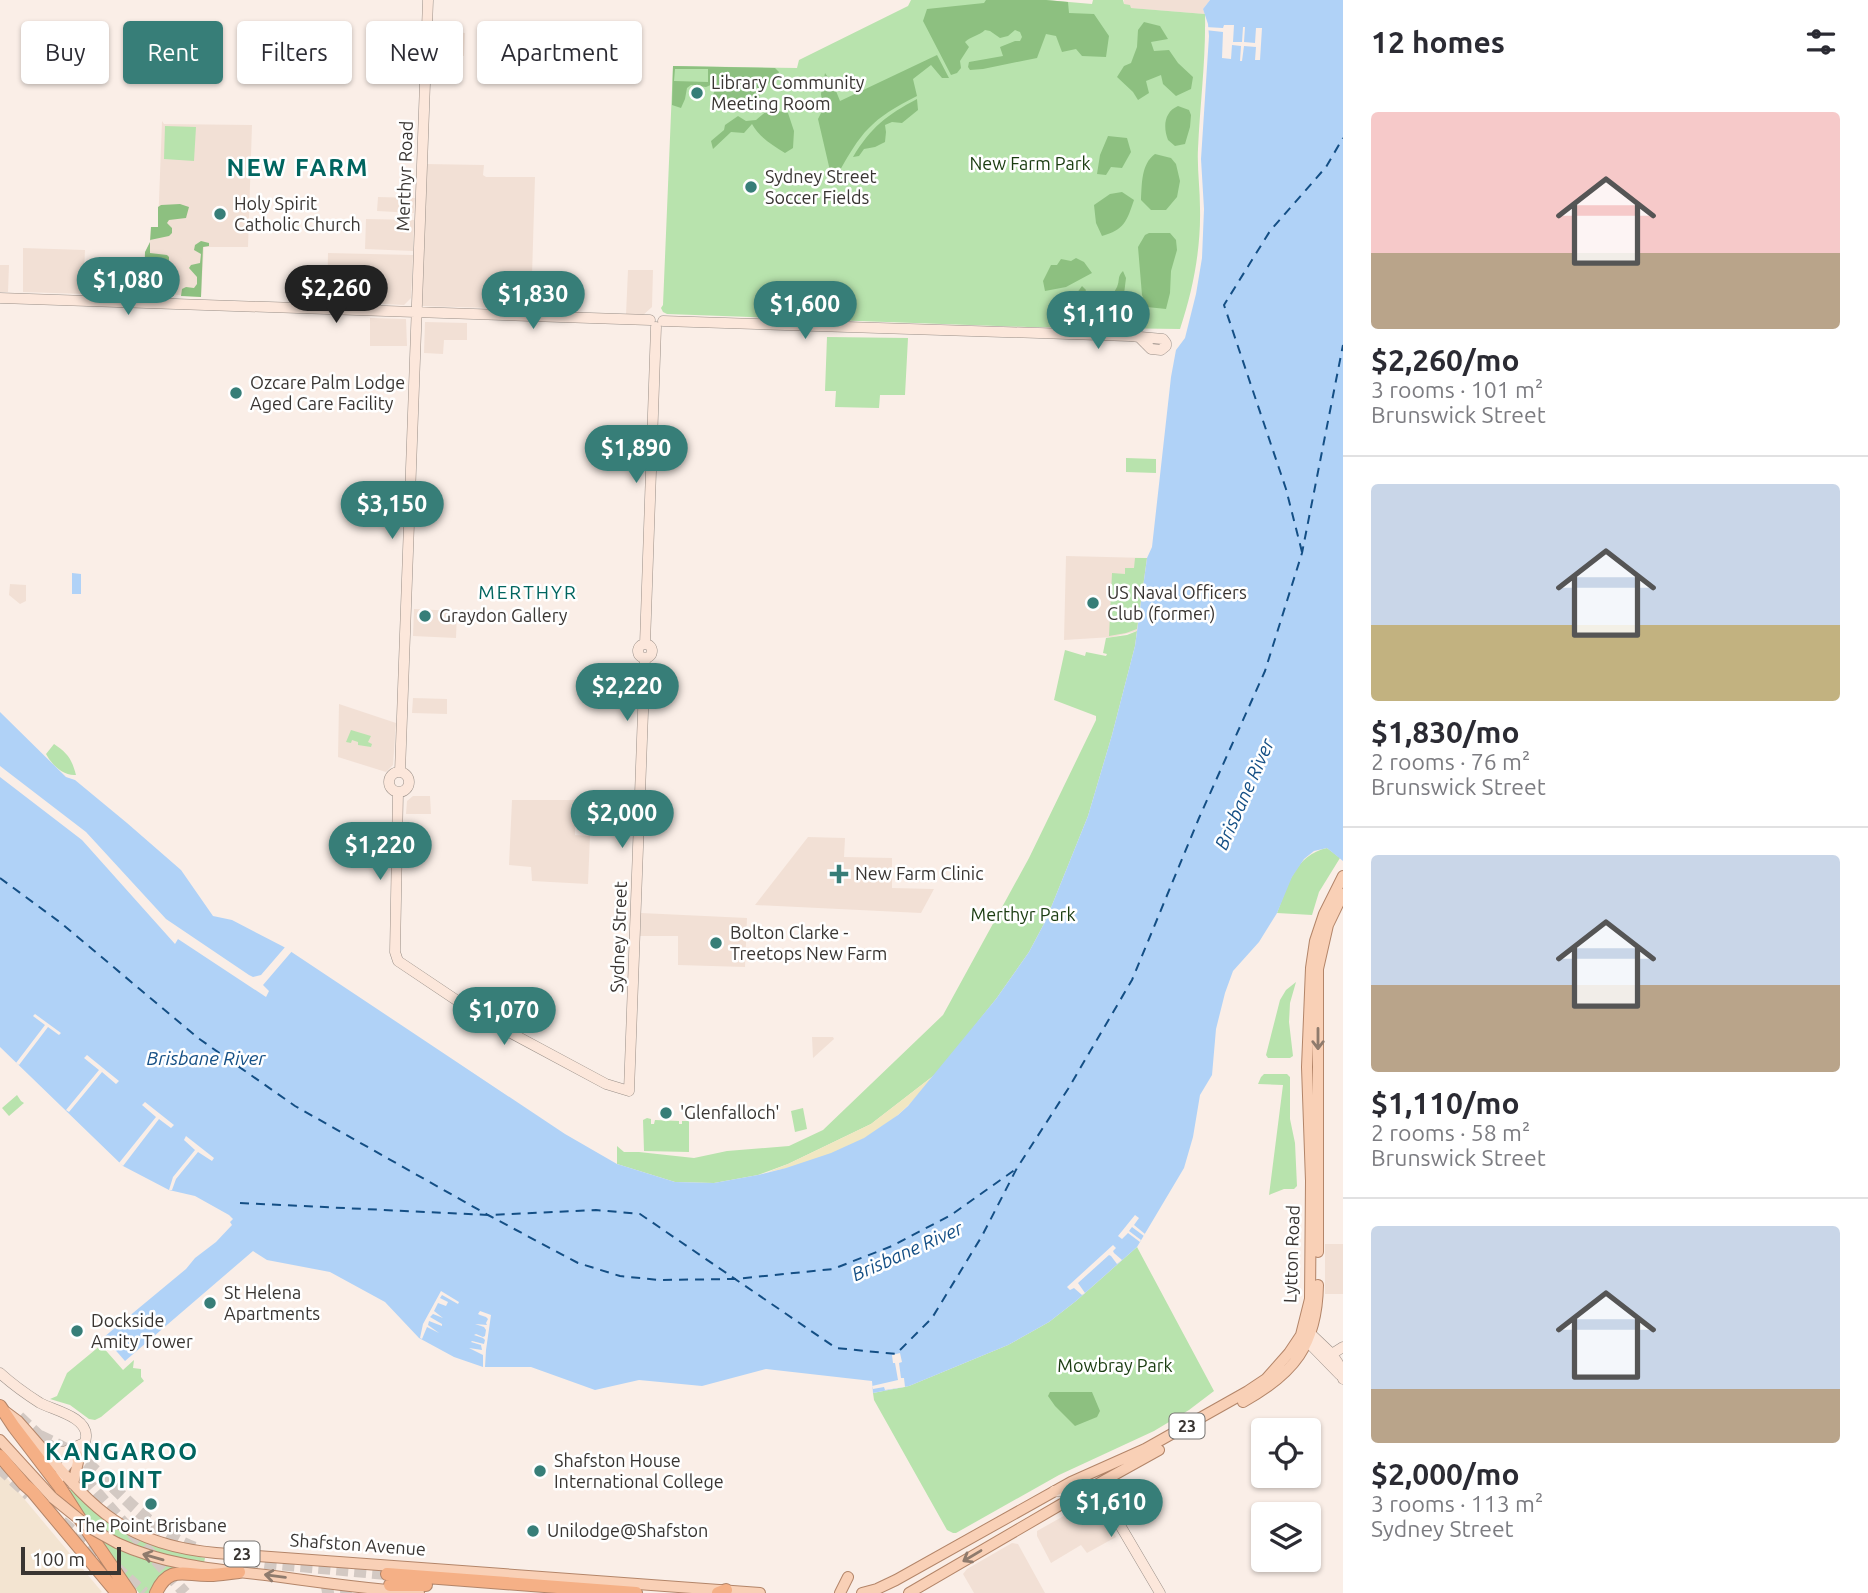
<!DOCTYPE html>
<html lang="en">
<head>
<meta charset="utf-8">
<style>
	body { margin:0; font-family:Ubuntu,sans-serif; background:#f7f7f7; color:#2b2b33; height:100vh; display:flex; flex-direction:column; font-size:26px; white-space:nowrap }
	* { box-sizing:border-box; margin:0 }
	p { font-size:23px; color:#7c7c81 }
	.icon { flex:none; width:38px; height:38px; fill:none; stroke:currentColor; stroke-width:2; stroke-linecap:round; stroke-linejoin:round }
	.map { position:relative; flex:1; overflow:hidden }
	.details { display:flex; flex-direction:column; background:#fff; width:525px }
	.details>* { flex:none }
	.guide { position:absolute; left:21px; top:21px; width:665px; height:63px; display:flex; gap:14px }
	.tools { position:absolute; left:1251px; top:1418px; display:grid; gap:14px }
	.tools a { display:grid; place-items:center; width:70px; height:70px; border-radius:7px; background:#fff; box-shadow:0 2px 5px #0004; font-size:35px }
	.scale { position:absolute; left:21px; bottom:18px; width:100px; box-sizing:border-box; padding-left:7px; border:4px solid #393532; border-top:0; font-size:19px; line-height:24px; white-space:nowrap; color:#393532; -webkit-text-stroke:5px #fff; paint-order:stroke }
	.price { position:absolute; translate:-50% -60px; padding:0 16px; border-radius:24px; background:#377e78; color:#fff; font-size:23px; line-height:46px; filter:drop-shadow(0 2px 4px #0008) }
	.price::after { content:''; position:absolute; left:50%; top:42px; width:21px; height:16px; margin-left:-10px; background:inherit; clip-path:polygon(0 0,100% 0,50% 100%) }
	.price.active { background:#222; color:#fff }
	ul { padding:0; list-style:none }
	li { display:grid; align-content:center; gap:14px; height:371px; padding:0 28px }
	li+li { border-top:2px solid #e1e1e2 }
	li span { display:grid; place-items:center; height:217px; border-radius:7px; color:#555 }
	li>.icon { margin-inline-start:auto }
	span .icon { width:126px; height:126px; fill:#fffc; stroke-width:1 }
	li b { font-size:30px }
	h2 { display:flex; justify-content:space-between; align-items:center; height:84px; padding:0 28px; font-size:30px }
	.pill { padding:0 24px; border-radius:7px; background:#fff; box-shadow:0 2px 5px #0004; font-size:24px; line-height:63px }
	.pill.active { background:#377e78; color:#fff }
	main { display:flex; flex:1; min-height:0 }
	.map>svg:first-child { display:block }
</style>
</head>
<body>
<main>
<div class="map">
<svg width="1343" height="1593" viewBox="0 0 1343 1593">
	<rect width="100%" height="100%" fill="#faeee7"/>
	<!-- built -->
	<path fill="#f2e0d5" d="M1124,0H1210L1203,9L1205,14L1130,8L1124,5Z
		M436,30L465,33L464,56L435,53Z
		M162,121L164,124L252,125L248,247H204L201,297L144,292L145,252L150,242L151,227H158Z
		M425,164L484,165L483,175L486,177H535L531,309L422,306Z
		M378,197L415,198L414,213L377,211Z
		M366,219L414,220L413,251L365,249Z
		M23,248L85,250L83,294L23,292Z
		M328,253L413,255L411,298L404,305L327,301Z
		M0,265H9L8,292H0Z
		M628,270H653L652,307L642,316L626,315Z
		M370,318L406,319L407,346H370Z
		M425,322L467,323V340H444L443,354L424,353Z
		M1066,556L1147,558L1137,631L1112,637L1064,640Z
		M10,584L26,585V601L20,604L9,595Z
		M414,609L457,611L456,638L413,636Z
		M413,698L447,699V714L412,713Z
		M339,704L396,723L393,765L386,772L338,757Z
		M413,796H430L431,814H406L407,801Z
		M512,800H575V835L590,836L588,884L532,881L531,867L509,865Z
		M808,837L845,838L844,857L892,858V888L934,889L921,913L755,905Z
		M641,913L747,918L745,967L678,965V936H640Z
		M812,1037H833L834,1039L813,1058Z
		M1325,1244H1343V1294H1325Z
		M1092,1500H1095L1116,1537L1087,1553L1081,1545L1051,1563L1037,1536V1531Z
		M1012,1543L1018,1544L1045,1593H974L963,1574L967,1569Z"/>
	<!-- medical -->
	<path fill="#f3e4d1" d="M0,1470L102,1592L100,1593H0Z"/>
	<!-- green -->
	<path fill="#b8e3ad" d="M911,0H1046L1092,4L1093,0H1123L1124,4L1130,5L1131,8L1205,14C1206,59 1200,104 1198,149C1197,168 1200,188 1200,208C1201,249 1193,290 1180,329L1028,327L667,314L663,312L661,308L663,305L673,66L797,68L799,60L908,6Z
		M165,126L196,127L194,161L164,159Z
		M827,337L908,338L905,395H880L879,408L835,407L836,391H825Z
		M1126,458L1156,459V473L1126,472Z
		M1135,558H1147L1137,629L1126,633L1109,636L1112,573L1125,574V568H1134Z
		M1137,631L1135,646L1112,735L1088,816L1046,920L1029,952L996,999L937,1073L871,1124L788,1164L758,1175L714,1183L675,1182L617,1164V1146L624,1152H639L694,1158L727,1151L789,1146L823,1130L943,1015L1029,858L1096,720V716L1054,700L1065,650L1085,656L1086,652L1106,656L1107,654L1103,653L1106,638L1127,635Z
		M351,730L371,736L368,742L372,744L371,747L358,745V742L352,740L351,743L346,742Z
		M54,744C68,753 72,760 76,775C63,776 52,765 46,754Z
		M1327,848L1340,858L1319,892L1312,915L1277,913C1288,885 1295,855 1327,848Z
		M1296,982L1290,1003L1289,1022L1293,1056L1290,1058H1268L1266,1055L1280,1000L1286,990Z
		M1264,1074H1287L1290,1077V1119L1295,1143L1297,1186L1294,1189H1284L1269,1195L1283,1085L1258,1084L1261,1077Z
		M17,1095L21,1101L24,1103L9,1116L2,1108Z
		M803,1108L807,1129L795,1132L791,1111Z
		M647,1118L651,1119V1124H654L655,1120L679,1121V1124H682V1121H689V1152L644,1151L643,1120Z
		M1137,1247L1214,1391L1189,1410L1154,1431L1059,1475L956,1533H953L947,1530L874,1400L873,1393L909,1386L1008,1345L1049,1322L1076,1301Z
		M101,1345L123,1370L134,1360L133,1368L141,1369V1377L144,1381L101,1417L95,1420L89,1419L70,1405L50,1399L57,1396L67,1373Z
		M69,1490H72L115,1528L165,1549L205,1558L204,1563L159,1554L119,1539L89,1522Z
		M98,1538L134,1556L179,1569L154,1593H139Z"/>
	<!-- forest -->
	<path fill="#8dc080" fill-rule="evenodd" d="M986,0H1046L1068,2L1069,13L1094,14L1109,36L1106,57L1082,56L1076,49L1062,52L1056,36L1046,34L1037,58L983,69L970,70L968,67L969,62L1003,56L1000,47L1015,41H1020L1022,37L1020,32L1015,30L1008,36L1000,38L990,31L985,30C979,36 971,36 965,42L969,47L960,61L961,68L957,73L951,75L923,21L927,9L984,3Z
		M1144,22L1160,26L1168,39L1151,42L1154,51L1169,50L1178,63L1193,77L1191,89L1176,96L1163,84L1161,75L1146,81L1149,93L1138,100L1133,92L1117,77L1124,66L1131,63L1137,47L1138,30Z
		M937,55L949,78H942L931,65L913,79L917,96C871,119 861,132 837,176L831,175L818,119L823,109L821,94L825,73L834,86L840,101Z
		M673,66L775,68L779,72L777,77L764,87L757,100L752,104H725L721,99L713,95L716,87L713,84L706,87L691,85L687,88L685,99L681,108L672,105ZM675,69H708V82L674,81Z
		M917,99L918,110L902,123L892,122L885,125L886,132L885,142L875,147L864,149L859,156L853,157C871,127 887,115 917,99Z
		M1178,106L1189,110L1191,115L1190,127L1185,144L1175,146L1168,140C1163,127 1164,112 1178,106Z
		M769,109L788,113L794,131L793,148L785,153C772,145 759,137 752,124L744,133L731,132L713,149L711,141L724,130L725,125L738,116L746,121L756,120Z
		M1108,136L1127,138L1131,152L1122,168L1111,167L1106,175L1097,174L1100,155Z
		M1155,154L1171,158L1176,164L1180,181L1177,197L1166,210H1151L1141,200C1142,184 1141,164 1155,154Z
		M1122,192L1134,200C1127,221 1124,230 1102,236L1096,223L1094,205L1110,194Z
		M180,204L189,207L186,218L169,220L167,223L172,228V233L169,236L150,240V253L167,255L169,257V264L170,267L176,268L175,271L169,275L168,279L174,290V296L144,292L145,252L150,242L151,227H158V207L161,205Z
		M1149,233H1170L1176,240L1177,250L1171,271L1170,293L1166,309L1147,307L1142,295L1138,247L1145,235Z
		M201,241L209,243V246L203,247L201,297L181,296L182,289L186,287L194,288L197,284V277L189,268L191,265L200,263L201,254L194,250L195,245Z
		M1076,258L1084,262L1092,273L1066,287L1045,291L1043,281L1051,265H1057L1061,259L1071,261Z
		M1123,271L1126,278L1122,310L1115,317L1117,324L1127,329L1074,327V297L1082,286L1086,290L1080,302L1086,310L1090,308L1098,314H1108C1109,301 1111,298 1117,287C1120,280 1117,277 1123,271Z
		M1050,1392H1092L1100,1411L1097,1417L1075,1426L1055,1406L1048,1396Z"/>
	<!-- sand -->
	<path fill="#f1e7c2" d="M937,1073C925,1086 914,1101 900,1113C868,1143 812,1164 768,1172L788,1164L871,1124Z"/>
	<!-- water -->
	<path fill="#b0d2f7" d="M1210,0H1343V861L1327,848L1314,851L1304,859L1292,877L1277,913L1259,942L1233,971L1225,993L1216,1029L1212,1075L1200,1095L1193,1137L1184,1168L1137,1247L1076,1301L1049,1322L1008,1345L909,1386L873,1393L872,1381L766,1369L702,1386L639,1380L595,1390L531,1367H483L454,1357L419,1338L385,1302L330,1272L267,1260L253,1251L125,1361L104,1337L186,1269L195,1258L216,1242L232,1225L230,1222L233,1219L229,1215L195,1196L169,1190L123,1166L0,1047V712L66,777L75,780L127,823L181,870L213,916L232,920L284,947L565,1134L617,1164L675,1182L714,1183L758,1175L786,1168L831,1153L864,1138L898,1115L908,1106L996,999L1029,952L1046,920L1088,816L1112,735L1135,646L1147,558L1152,547L1171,377L1176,350L1185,338L1196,294L1202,258L1204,209L1201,159L1209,36L1208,24L1203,9Z
		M72,573L81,574V594H72Z"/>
	<!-- pier -->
	<path fill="#faeee7" d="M1224,25H1234L1233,42H1242L1243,27H1245L1244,42L1255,43L1256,28H1262L1260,60H1255L1256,47L1244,46L1242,61H1240L1241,46L1232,45L1231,59L1222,58L1223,32L1205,30V27L1223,28Z
		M0,766L86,832L166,919L249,975L253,977L261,975L286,946L293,950L263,985L269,991L266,997L178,939L175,944L82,840L0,777Z
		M35,1014L61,1033L59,1035L48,1027L19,1065L16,1063L45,1025L33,1016Z
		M87,1055L119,1081L116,1084L102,1072L69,1112L66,1110L99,1070L84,1058Z
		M145,1102L174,1125L171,1128L159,1119L123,1166L119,1163L156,1117L142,1105Z
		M186,1136L214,1158L212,1161L198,1152L176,1179L172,1190H169L173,1177L195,1150L184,1140Z
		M1135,1215L1139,1218L1134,1225L1145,1234L1144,1236L1132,1227L1129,1231L1141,1240L1140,1242L1128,1233L1122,1239L1118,1236Z
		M1113,1245L1116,1248L1113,1251L1114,1253L1122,1260L1117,1264L1111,1256L1109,1255L1078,1283L1085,1293L1082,1295L1074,1288L1070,1290L1067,1287Z
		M441,1291L459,1302L458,1304L442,1295L440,1298L448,1302L446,1306L438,1303L434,1311L443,1318L433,1314L430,1317L442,1324V1326L429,1321L428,1325L439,1333L427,1327L422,1339L420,1338L423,1324Z
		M480,1311L491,1315L486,1350L485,1367H483V1355L469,1348L482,1350L481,1345L471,1342L472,1341L484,1344L485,1340L483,1338L474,1335L476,1334L483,1337L485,1336L486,1330L484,1327L475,1324L487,1325L486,1323L488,1319L486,1317L480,1315L478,1314Z
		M900,1353L902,1362L899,1363L901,1378H904L905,1387L885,1390L884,1387L873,1389L872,1386L898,1380L895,1363H893L892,1355Z"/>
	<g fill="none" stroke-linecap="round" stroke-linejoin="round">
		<!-- ferry -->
		<path stroke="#144f85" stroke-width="2" stroke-dasharray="9 7" stroke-linecap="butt" d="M1302,552L1286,489L1224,305L1270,231L1326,167L1343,138
			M0,878L61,923L198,1038L295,1106L488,1215L578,1263L620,1276L659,1280L735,1279L833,1269L892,1246L951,1215L1016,1169
			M240,1203L488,1215L596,1210L640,1214L836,1348L896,1354L932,1318L982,1236L1017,1168L1068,1089L1132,980L1199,818L1265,671L1302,553L1343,345"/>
		<!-- highway-tunnel -->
		<path stroke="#d3c9c3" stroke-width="12" stroke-dasharray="12 6" stroke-linecap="butt" d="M19,1417L83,1477L185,1593
			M40,1436C55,1443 70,1450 83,1460C121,1490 149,1532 198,1549
			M0,1468L29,1495
			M62,1522L102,1555
			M229,1558L266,1563L387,1574
			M115,1567L144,1593
			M322,1593L351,1588"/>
		<defs>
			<path id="secondary" d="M0,298L650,320
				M663,321L1129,336L1163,339L1166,343V346L1161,350L1151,349L1140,338
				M638 651a7 7 0 1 1 14 0a7 7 0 1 1-14 0Z
				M645,644L656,327
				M389 782a10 10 0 1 1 20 0a10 10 0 1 1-20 0Z
				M400,772L428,0
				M398,793L395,952L398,961L483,1018L606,1084L629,1091L645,658
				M1311,1334L1332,1354L1338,1363L1343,1379
				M1302,1336L1340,1375
				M1332,1354L1343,1347
				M0,1373C12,1384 26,1394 40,1403C53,1410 88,1417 86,1437C85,1455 64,1460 60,1477
				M45,1450L64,1452L84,1443
				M1054,1491C1077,1495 1081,1477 1104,1498L1160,1593"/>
			<path id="primary" d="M1318,1252V969L1328,925L1343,894
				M1243,1402C1294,1374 1317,1345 1318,1285
				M6,1412L18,1421C84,1494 108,1543 216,1553L760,1593
				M0,1440L53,1498
				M73,1484L78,1462L77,1455
				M117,1543C167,1566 221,1570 274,1576C323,1583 370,1589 419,1593
				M840,1593L848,1577
				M862,1593L877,1589L896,1580L1071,1482L1145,1449L1248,1391L1266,1379L1289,1353L1301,1335L1310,1299L1311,1181L1307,1067L1311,968L1315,941L1324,914L1343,876
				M909,1593L1060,1505L1159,1450"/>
			<path id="highway" d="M0,1406L14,1427L59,1486L89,1533L130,1593
				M0,1456L24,1484L32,1491L117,1593
				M387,1574L636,1593
				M390,1585H426
				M156,1593C169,1564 185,1576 210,1575C219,1575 229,1573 239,1572
				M718,1593L726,1590"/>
		</defs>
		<!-- secondary casing -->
		<use href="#secondary" stroke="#998f88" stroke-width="11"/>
		<!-- primary casing -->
		<use href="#primary" stroke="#b38569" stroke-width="12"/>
		<!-- highway casing -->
		<use href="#highway" stroke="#b38569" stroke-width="14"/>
		<!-- secondary -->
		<use href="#secondary" stroke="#fce7db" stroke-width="10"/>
		<!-- primary -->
		<use href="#primary" stroke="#f9d0b6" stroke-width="10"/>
		<!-- highway -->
		<use href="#highway" stroke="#f5b086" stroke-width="12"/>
		<defs>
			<path id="primary-bridge" d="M53,1498L90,1528L117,1543"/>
		</defs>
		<!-- primary-bridge casing -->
		<use href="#primary-bridge" stroke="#b38569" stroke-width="12" stroke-linecap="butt"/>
		<!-- primary-bridge -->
		<use href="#primary-bridge" stroke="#f9d0b6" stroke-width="10"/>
	</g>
	<!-- one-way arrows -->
	<defs><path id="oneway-shaft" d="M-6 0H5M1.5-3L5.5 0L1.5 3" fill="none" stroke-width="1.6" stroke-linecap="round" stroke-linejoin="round" transform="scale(1.75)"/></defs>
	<g stroke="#8f7b6d">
		<use href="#oneway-shaft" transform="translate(1318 1039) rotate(90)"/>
		<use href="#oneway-shaft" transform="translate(972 1556) rotate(149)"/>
		<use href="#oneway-shaft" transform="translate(153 1557) rotate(-164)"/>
		<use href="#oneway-shaft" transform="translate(275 1576) rotate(-173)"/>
	</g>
	<!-- markers -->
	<g fill="#377e78" stroke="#fff" stroke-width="2.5">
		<circle cx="697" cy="93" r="7"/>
		<circle cx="751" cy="187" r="7"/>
		<circle cx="220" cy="214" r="7"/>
		<circle cx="236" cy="393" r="7"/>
		<circle cx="1093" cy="603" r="7"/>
		<circle cx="425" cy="616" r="7"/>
		<path d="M835.5 863.5h7v7h7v7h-7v7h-7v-7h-7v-7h7z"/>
		<circle cx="716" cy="943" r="7"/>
		<circle cx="666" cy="1113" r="7"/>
		<circle cx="210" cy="1303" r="7"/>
		<circle cx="77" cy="1331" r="7"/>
		<circle cx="540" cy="1471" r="7"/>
		<circle cx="151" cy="1504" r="7"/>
		<circle cx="533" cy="1531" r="7"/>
	</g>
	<g text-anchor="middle" stroke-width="5" stroke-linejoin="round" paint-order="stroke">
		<!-- shield labels -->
		<g fill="#fff" stroke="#747270" stroke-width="2">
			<rect x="1169.5" y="1413.5" width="35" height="25" rx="5"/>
			<rect x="224.5" y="1541.5" width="35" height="25" rx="5"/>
		</g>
		<g font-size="16" font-weight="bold" fill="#393532">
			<text x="1187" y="1432">23</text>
			<text x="242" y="1560">23</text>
		</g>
		<!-- poi labels -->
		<g font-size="18" fill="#393532" stroke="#fff" text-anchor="start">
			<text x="711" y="89">Library Community<tspan x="711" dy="21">Meeting Room</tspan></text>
			<text x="765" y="183">Sydney Street<tspan x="765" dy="21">Soccer Fields</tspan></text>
			<text x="234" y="210">Holy Spirit<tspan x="234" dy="21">Catholic Church</tspan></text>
			<text x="250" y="389">Ozcare Palm Lodge<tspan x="250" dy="21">Aged Care Facility</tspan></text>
			<text x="1107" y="599">US Naval Officers<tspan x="1107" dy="21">Club (former)</tspan></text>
			<text x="439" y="622">Graydon Gallery</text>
			<text x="855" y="880">New Farm Clinic</text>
			<text x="730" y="939">Bolton Clarke -<tspan x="730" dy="21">Treetops New Farm</tspan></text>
			<text x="680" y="1119">'Glenfalloch'</text>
			<text x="224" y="1299">St Helena<tspan x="224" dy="21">Apartments</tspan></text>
			<text x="91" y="1327">Dockside<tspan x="91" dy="21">Amity Tower</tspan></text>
			<text x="554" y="1467">Shafston House<tspan x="554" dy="21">International College</tspan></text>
			<text x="151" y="1532" text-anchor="middle">The Point Brisbane</text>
			<text x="547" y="1537">Unilodge@Shafston</text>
		</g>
		<!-- park labels -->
		<g font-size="18" fill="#1a3c10" stroke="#fff">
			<text x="1030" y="170">New Farm Park</text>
			<text x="1023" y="921">Merthyr Park</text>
			<text x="1115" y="1372">Mowbray Park</text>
		</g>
		<!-- street labels -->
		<g font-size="18" fill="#393532" stroke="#fff">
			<text transform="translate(405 176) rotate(-88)" y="6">Merthyr Road</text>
			<text transform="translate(619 937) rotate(-88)" y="6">Sydney Street</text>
			<text transform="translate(1292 1254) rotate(-88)" y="6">Lytton Road</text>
			<text transform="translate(358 1545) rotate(4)" y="6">Shafston Avenue</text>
		</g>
		<!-- neighbourhood labels -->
		<g font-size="19" letter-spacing="2" fill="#00655f" stroke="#fff">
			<text x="528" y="599">MERTHYR</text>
		</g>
		<!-- water labels -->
		<g font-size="19" font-style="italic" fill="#144f85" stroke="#fff">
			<text transform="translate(1244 794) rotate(-66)" y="7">Brisbane River</text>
			<text x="206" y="1065">Brisbane River</text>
			<text transform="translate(907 1251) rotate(-24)" y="7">Brisbane River</text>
		</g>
		<!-- district labels -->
		<g font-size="24" font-weight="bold" letter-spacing="2" fill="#00655f" stroke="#fff">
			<text x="298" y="176">NEW FARM</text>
			<text x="122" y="1460">KANGAROO<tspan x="122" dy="28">POINT</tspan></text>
		</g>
	</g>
</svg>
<div class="tools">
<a><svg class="icon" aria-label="locate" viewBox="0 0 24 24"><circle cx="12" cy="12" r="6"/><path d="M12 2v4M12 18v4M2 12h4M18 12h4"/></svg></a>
<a><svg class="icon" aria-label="layers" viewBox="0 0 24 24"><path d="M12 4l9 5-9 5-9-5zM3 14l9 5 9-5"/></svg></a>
</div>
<div class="scale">100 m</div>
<b class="price" style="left:128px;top:317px">$1,080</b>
<b class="price active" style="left:336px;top:325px">$2,260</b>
<b class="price" style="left:533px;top:331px">$1,830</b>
<b class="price" style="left:805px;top:341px">$1,600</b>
<b class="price" style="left:1098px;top:351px">$1,110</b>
<b class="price" style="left:636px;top:485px">$1,890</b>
<b class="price" style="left:392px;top:541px">$3,150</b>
<b class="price" style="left:627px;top:723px">$2,220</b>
<b class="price" style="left:622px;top:850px">$2,000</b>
<b class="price" style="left:380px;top:882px">$1,220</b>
<b class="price" style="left:504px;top:1047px">$1,070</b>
<b class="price" style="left:1111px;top:1539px">$1,610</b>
<div class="guide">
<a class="pill">Buy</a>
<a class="pill active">Rent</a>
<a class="pill">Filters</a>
<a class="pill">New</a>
<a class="pill">Apartment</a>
</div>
</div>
<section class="details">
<h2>12 homes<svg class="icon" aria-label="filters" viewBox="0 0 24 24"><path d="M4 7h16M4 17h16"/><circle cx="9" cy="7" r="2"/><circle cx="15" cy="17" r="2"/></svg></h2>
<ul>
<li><span style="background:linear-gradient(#f6c9c9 65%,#b9a48a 0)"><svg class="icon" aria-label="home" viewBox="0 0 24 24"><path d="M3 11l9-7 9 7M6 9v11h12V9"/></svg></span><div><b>$2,260/mo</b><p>3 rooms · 101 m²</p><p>Brunswick Street</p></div></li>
<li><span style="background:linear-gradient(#c9d6e8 65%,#c2b280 0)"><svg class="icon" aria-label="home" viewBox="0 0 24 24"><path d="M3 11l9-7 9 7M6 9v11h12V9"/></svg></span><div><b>$1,830/mo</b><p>2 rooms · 76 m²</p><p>Brunswick Street</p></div></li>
<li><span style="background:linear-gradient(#c9d6e8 60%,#b9a48a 0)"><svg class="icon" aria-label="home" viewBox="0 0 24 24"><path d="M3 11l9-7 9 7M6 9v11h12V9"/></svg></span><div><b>$1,110/mo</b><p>2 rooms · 58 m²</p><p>Brunswick Street</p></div></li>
<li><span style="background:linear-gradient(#c9d6e8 75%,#b9a48a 0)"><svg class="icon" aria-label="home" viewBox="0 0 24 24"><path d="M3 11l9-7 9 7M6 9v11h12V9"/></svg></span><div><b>$2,000/mo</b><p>3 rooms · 113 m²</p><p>Sydney Street</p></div></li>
</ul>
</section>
</main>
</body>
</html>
